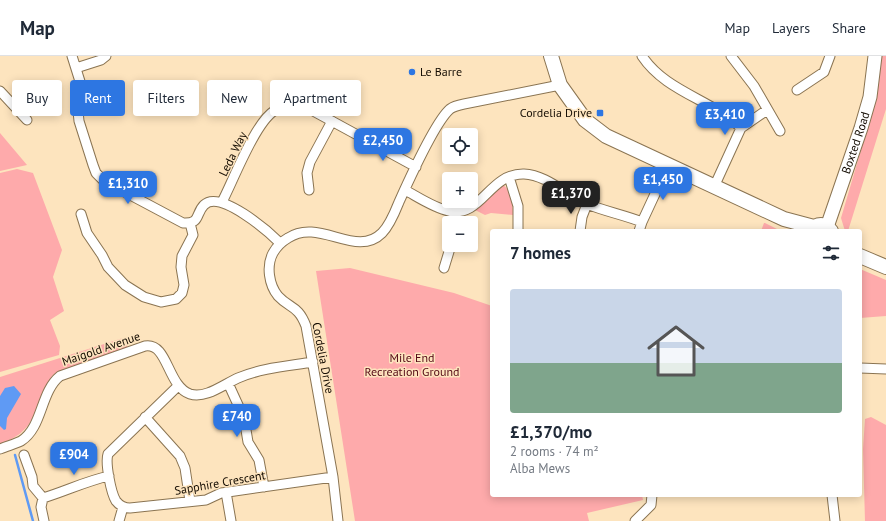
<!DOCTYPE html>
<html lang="en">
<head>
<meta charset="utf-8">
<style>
	body { margin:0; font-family:"PT Sans",sans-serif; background:#f2f2f3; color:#1f2937; height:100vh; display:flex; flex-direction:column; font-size:15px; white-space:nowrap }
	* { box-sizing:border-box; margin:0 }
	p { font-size:13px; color:#747a83 }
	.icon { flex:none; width:22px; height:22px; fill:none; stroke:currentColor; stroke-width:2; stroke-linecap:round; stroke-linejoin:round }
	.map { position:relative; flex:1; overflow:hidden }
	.side { position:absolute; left:490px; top:173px; width:372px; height:268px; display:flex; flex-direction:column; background:#fff; border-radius:4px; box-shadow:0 2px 10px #0003 }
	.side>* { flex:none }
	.guide { position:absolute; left:12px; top:24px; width:380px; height:36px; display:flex; gap:8px }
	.tools { position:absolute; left:442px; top:72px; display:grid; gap:8px }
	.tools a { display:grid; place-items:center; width:36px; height:36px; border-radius:4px; background:#fff; box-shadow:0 2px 10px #0003; font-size:20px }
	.price { position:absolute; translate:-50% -34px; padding:0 9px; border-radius:8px; background:#2d76e2; color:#fff; font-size:13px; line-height:26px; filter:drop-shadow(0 1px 2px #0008) }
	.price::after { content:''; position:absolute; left:50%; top:24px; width:12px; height:9px; margin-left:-6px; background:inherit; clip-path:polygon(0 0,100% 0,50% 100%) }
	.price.on { background:#222; color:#fff }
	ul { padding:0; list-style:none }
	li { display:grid; align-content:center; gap:8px; height:212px; padding:0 20px }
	li span { display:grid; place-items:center; height:124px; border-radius:4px; color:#555 }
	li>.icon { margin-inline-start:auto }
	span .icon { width:72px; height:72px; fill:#fffc; stroke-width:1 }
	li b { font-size:17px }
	h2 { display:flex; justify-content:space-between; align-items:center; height:48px; padding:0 20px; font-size:17px }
	.chip { padding:0 14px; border-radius:4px; background:#fff; box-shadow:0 2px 10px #0003; font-size:14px; line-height:36px }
	.chip.on { background:#2d76e2; color:#fff }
	header { display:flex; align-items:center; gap:24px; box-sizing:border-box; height:56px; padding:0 20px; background:#fff; border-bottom:1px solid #e0e1e3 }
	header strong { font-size:19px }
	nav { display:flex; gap:22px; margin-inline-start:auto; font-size:14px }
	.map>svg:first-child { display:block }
</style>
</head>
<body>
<header>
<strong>Map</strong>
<nav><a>Map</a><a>Layers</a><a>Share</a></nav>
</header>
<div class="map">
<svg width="886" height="465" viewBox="0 0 886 465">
	<rect width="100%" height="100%" fill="#fde4be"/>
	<!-- green -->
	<path fill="#feaaab" d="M882,0H886V53L848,175H845L841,162L876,43Z
		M0,77L27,109L0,115Z
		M17,113L33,117L62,194L53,221L64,255L50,264L60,290L59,299L0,316V117Z
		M503,129C512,135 513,149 513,159L491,157L485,159L475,154L497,132Z
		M764,167H765L781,175H761Z
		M350,212L454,237L492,250V439H642L643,444L587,457L589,465H355L316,215Z
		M860,213L886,224V260L860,262Z
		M123,282L128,292L53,319C31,349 42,373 0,388V321Z
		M871,361L886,369V465H865L863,393L865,363Z"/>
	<!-- water -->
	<path fill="#5f9af4" d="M14,330L21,338L7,362L6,373L4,374L0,370V340L5,332Z"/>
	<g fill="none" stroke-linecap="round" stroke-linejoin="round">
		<!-- stream -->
		<path stroke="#5f9af4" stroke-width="2.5" d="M15,399L33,465"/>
		<defs>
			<path id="street" d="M72,0L83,35L84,45L78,55L79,65L93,109L96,117L104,125L183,167C201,168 195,158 204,149C220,133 269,176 280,187
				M642,0C666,36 711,43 741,72
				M731,0L754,30L780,75
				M76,12L101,4L106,0
				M797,34L824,16L830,0
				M0,35L27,64
				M509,121L518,150V175
				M714,131L741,72L767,54
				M309,134L307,117L310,106L332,65
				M405,134C418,141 434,152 449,155C482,162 489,117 524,118C547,119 566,139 587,148C604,155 624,159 642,166
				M222,146C233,125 255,67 274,55C284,48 294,50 306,51L416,111
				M452,156L456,167
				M81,158L87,177L102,199L108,211L125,229L144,241L161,246L176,243L182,237L184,229L181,211L182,200L193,179L190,167
				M580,175L582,161L587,148
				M639,175L642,166L668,110
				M444,212L451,189
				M860,312L886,313
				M228,327L244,362L248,386L259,404L264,431
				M178,330L108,398C105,407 111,437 116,445C120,450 124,452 130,452L206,444L221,437L333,421
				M145,361L180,400L185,412L190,445
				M0,393C7,390 15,388 21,385C43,371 40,336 60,320L145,290C168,286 167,330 190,338C206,343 224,328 238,322C261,312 289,310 313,306
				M24,399L32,421L33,430L43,442C66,435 86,425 109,420
				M226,436L231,465
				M832,439L835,465
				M43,442L41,451L44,465
				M119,465L123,451
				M338,465L333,421L306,270C298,249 290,253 278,240C269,229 266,210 273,197C277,190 281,186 288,182C319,161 356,203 382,177C390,169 395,156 399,146C408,126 436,65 450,53C454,50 459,49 464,48L560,29
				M635,465L651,449L652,439"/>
			<g id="secondary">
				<path id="s1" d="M827,171L861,72L870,41L875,0"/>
			</g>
			<path id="primary" d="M551,0L560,29L585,64L606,80L784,163L814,171
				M810,175C817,167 825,167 831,175
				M860,200L886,211"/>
		</defs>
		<!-- street casing -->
		<use href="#street" stroke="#8a7452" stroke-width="11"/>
		<!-- secondary casing -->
		<use href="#secondary" stroke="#8a7452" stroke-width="15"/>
		<!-- primary casing -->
		<use href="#primary" stroke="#8a7452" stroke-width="16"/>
		<!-- street -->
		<use href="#street" stroke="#fff" stroke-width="9"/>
		<!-- secondary -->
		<use href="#secondary" stroke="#fff" stroke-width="13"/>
		<!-- primary -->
		<use href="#primary" stroke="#fff" stroke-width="14"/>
	</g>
	<!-- markers -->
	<g fill="#2d76e2" stroke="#fde4be" stroke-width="1.5">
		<circle cx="412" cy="16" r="4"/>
		<rect x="596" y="53" width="8" height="8" rx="2"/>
	</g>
	<g text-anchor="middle" stroke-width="3" stroke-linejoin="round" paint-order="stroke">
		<!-- poi labels -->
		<g font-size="12" fill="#140c02" stroke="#fde4be" text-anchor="start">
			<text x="420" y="20">Le Barre</text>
			<text x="592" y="61" text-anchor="end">Cordelia Drive</text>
		</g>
		<!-- street labels -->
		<g font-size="12" fill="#140c02" stroke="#fde4be">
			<text dy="4" stroke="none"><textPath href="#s1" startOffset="89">Boxted Road</textPath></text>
			<text transform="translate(233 98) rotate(-64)" y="4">Leda Way</text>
			<text transform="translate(101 293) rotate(-19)" y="4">Maigold Avenue</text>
			<text transform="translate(323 302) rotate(79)" y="4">Cordelia Drive</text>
			<text transform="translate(220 427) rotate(-10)" y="4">Sapphire Crescent</text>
		</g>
		<!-- park labels -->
		<g font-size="12" fill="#540815" stroke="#fde4be">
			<text x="412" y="306">Mile End<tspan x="412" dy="14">Recreation Ground</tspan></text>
		</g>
	</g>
</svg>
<div class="tools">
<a><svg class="icon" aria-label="locate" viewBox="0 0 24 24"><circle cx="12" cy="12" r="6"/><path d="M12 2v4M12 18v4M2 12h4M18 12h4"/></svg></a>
<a>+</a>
<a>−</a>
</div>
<b class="price" style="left:725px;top:80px">£3,410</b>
<b class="price" style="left:383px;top:106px">£2,450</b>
<b class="price" style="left:663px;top:145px">£1,450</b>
<b class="price" style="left:128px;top:149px">£1,310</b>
<b class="price on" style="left:571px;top:159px">£1,370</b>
<b class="price" style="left:237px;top:382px">£740</b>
<b class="price" style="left:74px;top:420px">£904</b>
<div class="guide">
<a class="chip">Buy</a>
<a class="chip on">Rent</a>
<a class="chip">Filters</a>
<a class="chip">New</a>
<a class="chip">Apartment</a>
</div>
<section class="side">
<h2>7 homes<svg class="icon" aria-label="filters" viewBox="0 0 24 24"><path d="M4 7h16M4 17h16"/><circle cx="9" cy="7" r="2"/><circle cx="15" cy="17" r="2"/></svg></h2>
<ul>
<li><span style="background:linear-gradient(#c9d6e8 60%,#7fa58c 0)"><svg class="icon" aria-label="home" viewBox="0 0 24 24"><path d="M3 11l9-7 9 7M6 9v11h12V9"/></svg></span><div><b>£1,370/mo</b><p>2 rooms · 74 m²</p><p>Alba Mews</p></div></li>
</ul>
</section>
</div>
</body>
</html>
